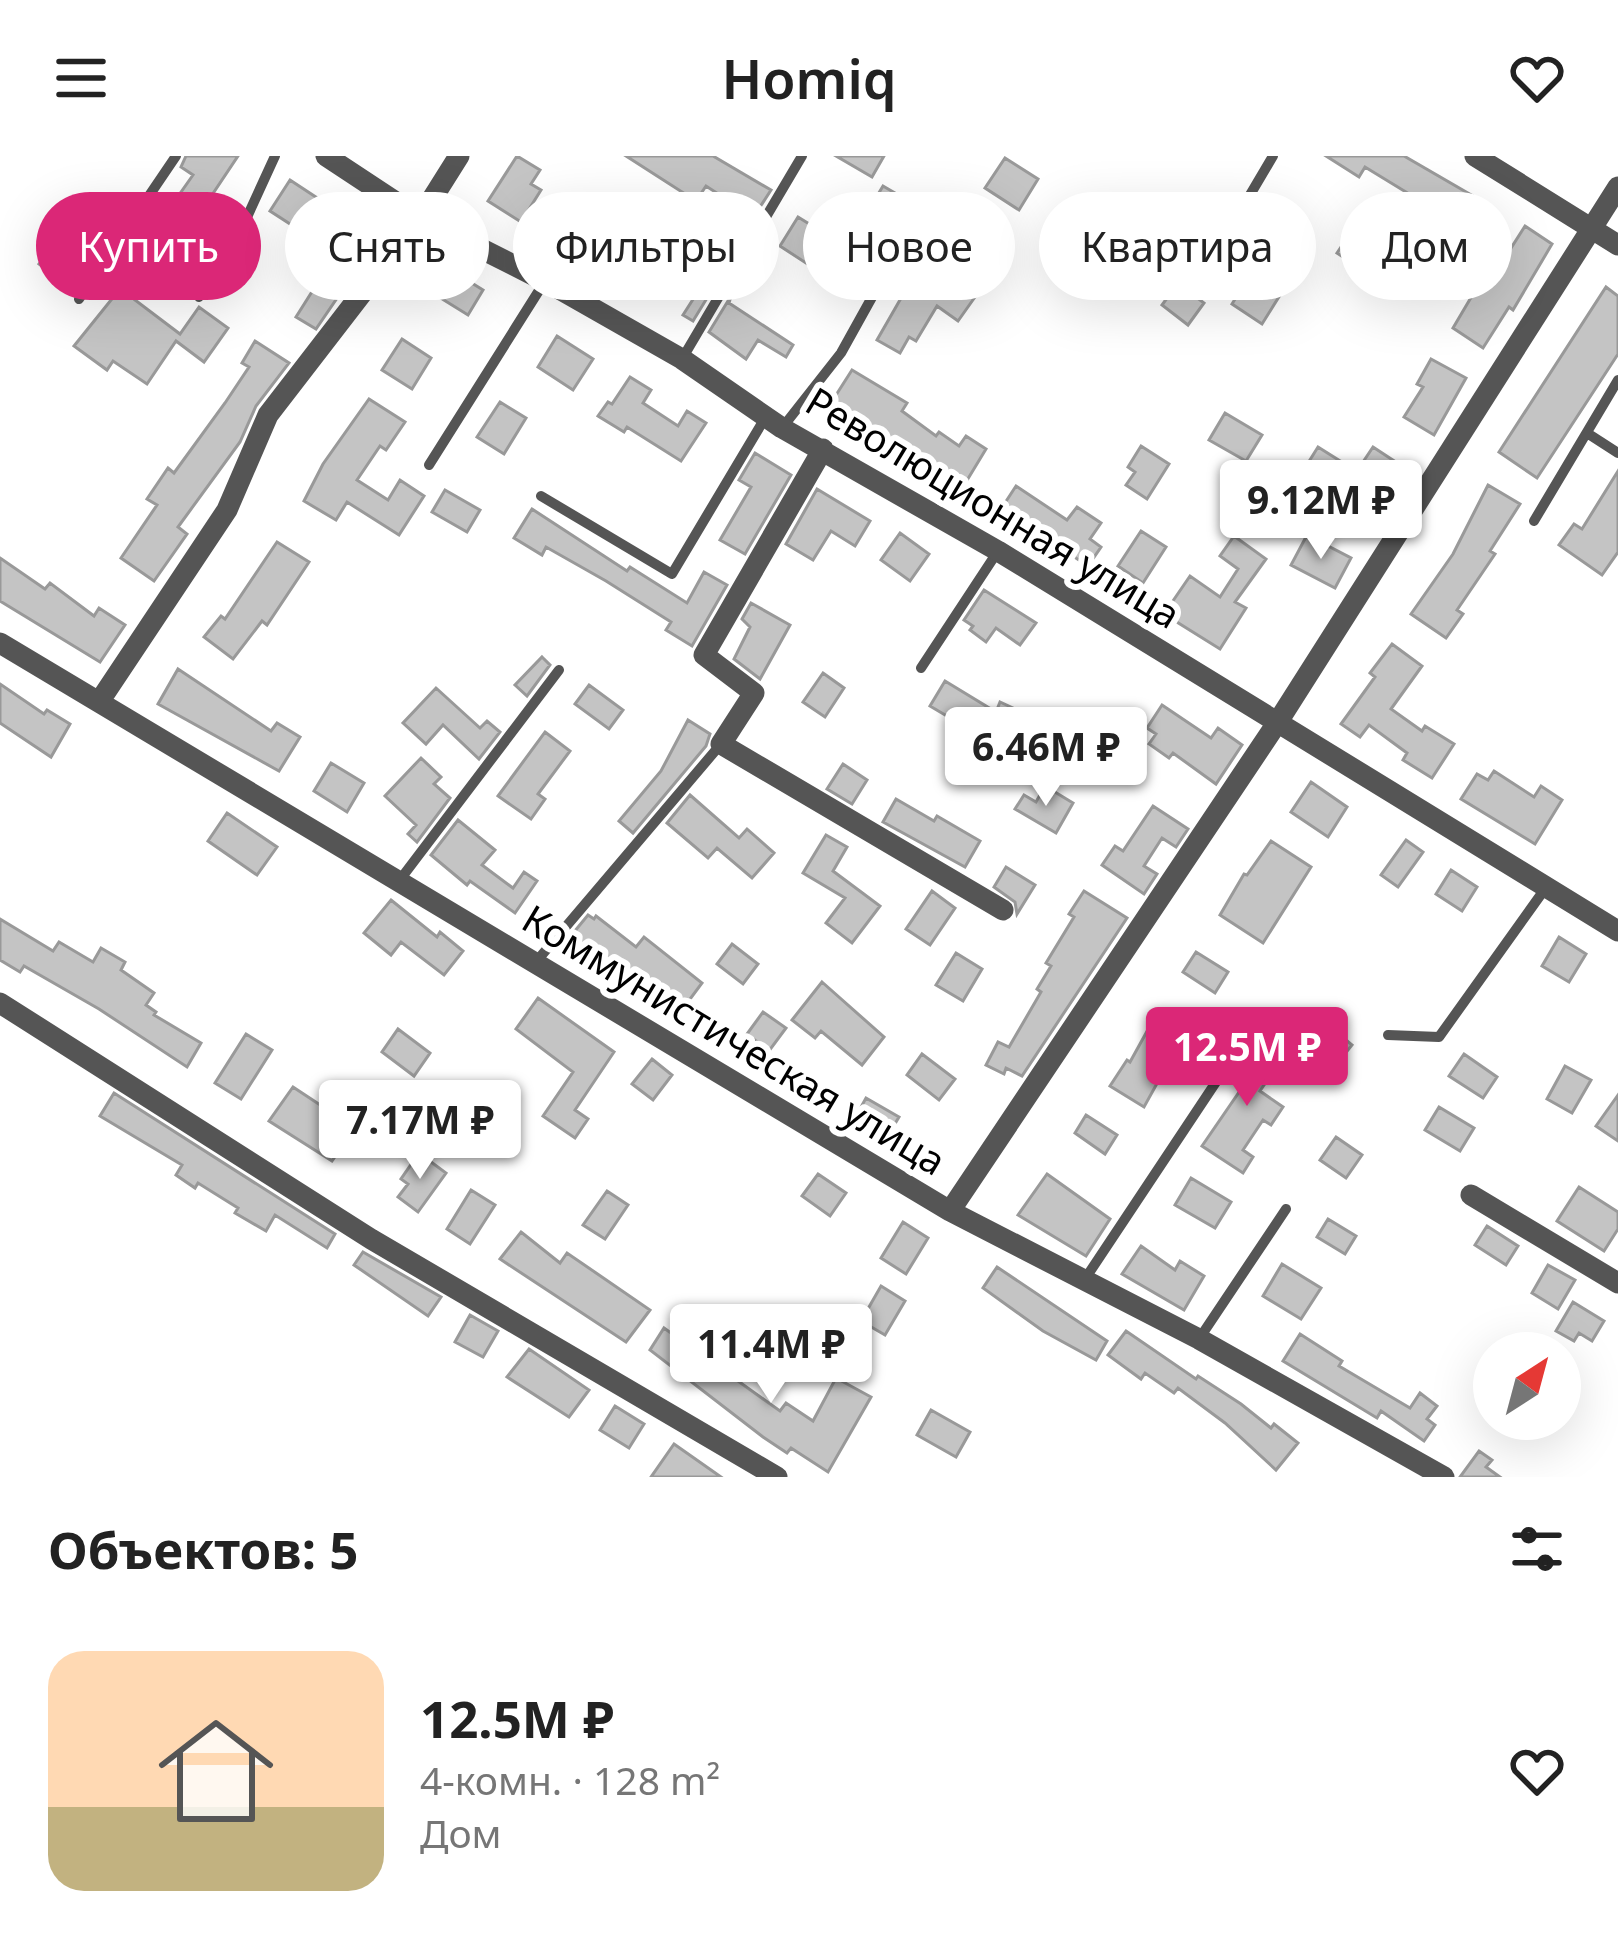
<!DOCTYPE html>
<html lang="ru">
<head>
<meta charset="utf-8">
<style>
	body { margin:0; font-family:"Noto Sans",sans-serif; background:#f2f2f2; color:#222; height:100vh; display:flex; flex-direction:column; font-size:45px; white-space:nowrap }
	* { box-sizing:border-box; margin:0 }
	p { font-size:39px; color:#767676 }
	.icon { flex:none; width:66px; height:66px; fill:none; stroke:currentColor; stroke-width:2; stroke-linecap:round; stroke-linejoin:round }
	.map { position:relative; height:1321px; overflow:hidden }
	.sheet { display:flex; flex-direction:column; background:#fff; flex:1 }
	.sheet>* { flex:none }
	.hud { position:absolute; left:36px; top:36px; width:1548px; height:108px; display:flex; gap:24px }
	.needle { width:78px; rotate:36deg }
	.buttons { position:absolute; left:1473px; top:1176px; display:grid; gap:24px }
	.buttons a { display:grid; place-items:center; width:108px; height:108px; border-radius:50%; background:#fff; box-shadow:0 12px 48px #0002; font-size:60px }
	.price { position:absolute; translate:-50% -102px; padding:0 27px; border-radius:12px; background:#fff; color:#222; font-size:39px; line-height:78px; filter:drop-shadow(0 3px 6px #0008) }
	.price::after { content:''; position:absolute; left:50%; top:72px; width:36px; height:27px; margin-left:-18px; background:inherit; clip-path:polygon(0 0,100% 0,50% 100%) }
	.price.active { background:#db2777; color:#fff }
	ul { padding:0; list-style:none }
	li { display:flex; align-items:center; gap:36px; height:300px; padding:0 48px }
	li+li { border-top:3px solid #e0e0e0 }
	li span { display:grid; place-items:center; flex:none; width:336px; height:240px; border-radius:36px; color:#555 }
	li>.icon { margin-inline-start:auto }
	span .icon { width:144px; height:144px; fill:#fffc; stroke-width:1 }
	li b { font-size:51px }
	h2 { display:flex; justify-content:space-between; align-items:center; height:144px; padding:0 48px; font-size:51px }
	.tag { padding:0 42px; border-radius:54px; background:#fff; box-shadow:0 12px 48px #0002; font-size:42px; line-height:108px }
	.tag.active { background:#db2777; color:#fff }
	header { display:flex; justify-content:space-between; align-items:center; height:156px; padding:0 48px; background:#fff; font-size:54px; font-weight:600 }
	.map>svg:first-child { display:block }
</style>
</head>
<body>
<header><svg class="icon" aria-label="menu" viewBox="0 0 24 24"><path d="M4 6h16M4 12h16M4 18h16"/></svg>Homiq<svg class="icon" aria-label="heart" viewBox="0 0 24 24"><path d="M12 20l-8-8c-3-5 5-10 8-4 3-6 11-1 8 4z"/></svg></header>
<div class="map">
<svg width="1618" height="1321" viewBox="0 0 1618 1321">
	<rect width="100%" height="100%" fill="#fff"/>
	<!-- building -->
	<path fill="#c4c4c4" stroke="#999" stroke-width="3" d="M186,0H238L210,42L217,48L202,70L172,49L193,19L181,11Z
		M517,0L540,14L531,28L541,34L521,66L488,45Z
		M626,0H713L771,34L760,51L749,44L743,54L706,30L696,45Z
		M836,0H884L872,21Z
		M1326,0H1404L1492,51L1466,91L1447,79L1459,61L1423,38L1419,44L1365,11L1359,21Z
		M1005,2L1038,23L1019,54L985,32Z
		M290,24L378,82L316,173L296,161L332,104L320,96L324,90L270,55Z
		M883,30L907,44L880,88L887,92L871,118L841,100Z
		M585,46L651,87L628,124L562,83Z
		M798,61L827,79L809,109L780,90Z
		M1525,70L1552,88L1513,154L1509,151L1483,192L1453,172L1492,106L1499,111Z
		M151,77L173,94L135,144L180,178L199,151L228,172L204,206L176,185L147,228L113,205L107,214L74,190L132,118L124,112Z
		M1349,79L1385,102L1373,121L1337,97Z
		M60,81L92,106L73,134L39,108Z
		M206,92L218,101L196,129L184,119Z
		M921,104L975,141L958,165L937,150L916,185L909,181L900,197L877,184L908,130L905,128Z
		M1256,109L1287,128L1262,168L1232,148Z
		M446,111L483,134L468,159L431,136Z
		M706,123L715,129L693,165L683,159Z
		M1178,127L1204,147L1188,169L1162,149Z
		M1606,131L1618,140V198L1537,322L1499,296Z
		M731,140L729,147L793,189L786,201L758,184L746,203L709,176Z
		M557,180L593,203L573,234L538,211Z
		M402,183L431,202L412,233L382,214Z
		M255,185L289,207L256,250L240,286L178,371L187,378L154,425L121,402L157,349L147,343L168,312L174,317L225,247L249,211L242,207Z
		M1431,203L1466,222L1434,279L1404,261L1423,231L1417,228Z
		M852,214L907,247L902,255L936,280L939,276L959,290L966,280L986,293L963,331L914,299L910,304L829,250Z
		M630,221L651,234L643,247L678,270L687,255L706,267L681,305L627,271L624,276L598,260L608,246L612,248Z
		M369,243L405,266L386,294L380,290L357,324L388,344L400,324L424,340L399,379L347,346L336,364L304,345L323,308Z
		M500,246L526,262L504,298L477,281Z
		M1225,257L1262,279L1246,305L1209,284Z
		M1141,290L1169,308L1147,343L1126,329L1135,316L1128,311Z
		M1318,291L1364,320L1344,352L1298,323Z
		M1373,291L1411,316L1399,335L1361,309Z
		M755,297L791,319L745,398L720,384L751,331L739,324Z
		M1618,315V396L1602,419L1559,389L1574,368L1582,373Z
		M1488,329L1520,348L1490,395L1495,398L1457,454L1463,458L1446,482L1411,458L1453,398Z
		M1016,330L1067,364L1077,351L1101,367L1090,383L1101,391L1088,410L1001,353Z
		M817,333L870,365L855,390L831,375L813,404L786,388Z
		M445,334L480,354L467,376L432,356Z
		M532,353L627,415L630,411L687,447L704,416L727,429L692,490L666,474L671,466L606,425L546,391L542,399L514,382Z
		M1141,375L1166,391L1143,427L1118,410Z
		M900,377L929,398L910,425L881,404Z
		M1307,379L1351,402L1335,432L1291,409Z
		M1234,380L1266,403L1235,446L1246,452L1220,493L1164,458L1190,420L1220,441L1238,413L1220,400Z
		M277,386L309,406L267,469L262,465L233,503L204,481L221,460L225,463Z
		M0,402L45,433L50,427L94,460L99,452L125,469L100,506L0,445Z
		M984,434L1036,467L1020,489L996,472L986,486L970,474L973,470L964,464Z
		M751,447L790,469L760,523L734,503L750,471L742,463Z
		M1392,488L1422,510L1391,553L1422,575L1425,570L1454,588L1432,622L1403,604L1407,597L1369,569L1360,581L1341,568L1375,521L1370,517Z
		M542,501L550,509L527,540L515,529Z
		M178,513L271,575L277,567L300,581L279,615L158,548Z
		M823,517L844,532L825,561L803,546Z
		M945,525L996,556L1000,546L1041,565L1029,590L968,560L962,569L930,550Z
		M0,528L44,558L47,554L70,568L51,601L0,567Z
		M589,529L623,554L609,573L575,548Z
		M436,532L480,572L487,565L500,576L479,603L443,569L426,588L403,567Z
		M1162,549L1211,582L1218,572L1242,589L1216,628L1173,597L1169,602L1149,588L1156,578L1147,572Z
		M688,564L710,578L706,590L633,677L619,665L661,615Z
		M545,576L570,595L538,638L545,643L531,663L498,640Z
		M421,602L441,621L434,628L450,642L417,686L408,678L416,669L385,640Z
		M331,607L364,627L347,656L314,635Z
		M843,608L867,624L852,648L827,633Z
		M1494,615L1534,641L1541,630L1562,644L1535,688L1461,643L1477,618L1488,624Z
		M1311,626L1347,651L1328,681L1291,656Z
		M1045,630L1073,647L1056,677L1015,653L1024,639L1036,646Z
		M690,639L739,682L747,673L774,697L752,722L717,692L708,702L667,667Z
		M896,643L934,665L937,660L980,685L965,711L883,666Z
		M1153,650L1188,673L1176,691L1162,682L1144,710L1157,718L1144,738L1102,709L1115,690L1123,695Z
		M227,657L277,691L257,719L208,685Z
		M458,664L495,694L482,709L513,732L524,716L537,725L515,757L470,725L467,729L431,699Z
		M826,679L847,691L833,715L880,750L852,787L826,767L845,742L803,717Z
		M1406,684L1423,696L1398,731L1381,719Z
		M1271,685L1311,711L1263,787L1220,759L1244,718L1247,719Z
		M1006,711L1035,729L1017,758L1015,746L994,731Z
		M1451,714L1477,731L1462,755L1436,738Z
		M932,735L955,752L930,789L906,773Z
		M1084,735L1127,762L1022,920L1006,912L1004,918L986,909L998,886L1009,891L1041,836L1037,833L1051,810L1046,807L1074,761L1069,758Z
		M391,744L437,781L440,776L463,795L444,819L401,786L391,799L364,777Z
		M588,759L594,763L596,760L636,791L644,781L702,827L682,854L651,830L646,836L599,800L596,804L569,783L565,787Z
		M0,763L53,795L59,786L93,806L101,792L125,806L121,814L154,837L146,849L156,856L154,859L201,887L187,911L99,853L24,810L20,816L0,804Z
		M1559,781L1586,798L1569,826L1542,810Z
		M732,788L758,808L743,828L717,808Z
		M1196,796L1228,816L1215,837L1183,816Z
		M956,797L982,813L963,845L936,829Z
		M822,826L884,881L862,909L821,875L815,882L792,864Z
		M538,842L614,896L575,954L588,963L575,982L543,960L573,916L516,873Z
		M763,856L786,872L769,895L747,878Z
		M1156,859L1186,875L1144,951L1110,930L1127,904L1130,906Z
		M1327,868L1352,889L1336,909L1310,889Z
		M398,873L430,897L414,920L382,896Z
		M246,878L272,894L241,943L215,927Z
		M1260,879L1286,897L1260,935L1283,951L1271,969L1263,964L1243,994L1253,1001L1243,1017L1202,990L1259,907L1247,898Z
		M922,898L955,923L939,944L907,919Z
		M1464,898L1497,921L1483,942L1449,920Z
		M652,903L672,919L653,944L632,928Z
		M1565,910L1591,924L1572,957L1547,943Z
		M293,931L355,972L332,1005L269,965Z
		M114,937L335,1078L327,1092L275,1059L266,1075L235,1057L238,1052L198,1027L195,1032L176,1019L182,1009L100,960Z
		M1618,939V985L1596,970Z
		M437,940L480,969L470,983L463,979L460,983L425,958Z
		M866,942L899,961L887,981L855,962Z
		M1439,951L1474,972L1460,995L1425,974Z
		M1086,959L1117,979L1105,998L1075,977Z
		M1336,981L1362,999L1346,1022L1320,1004Z
		M419,997L446,1017L418,1056L398,1041L408,1028L401,1023Z
		M818,1018L846,1037L830,1060L802,1040Z
		M1047,1018L1110,1063L1086,1100L1018,1059Z
		M1191,1022L1231,1046L1215,1072L1175,1049Z
		M1579,1031L1618,1056V1073L1604,1095L1557,1065Z
		M471,1034L495,1049L470,1088L447,1073Z
		M607,1035L628,1049L605,1083L583,1069Z
		M1328,1063L1356,1080L1345,1098L1317,1081Z
		M903,1066L928,1082L906,1118L881,1102Z
		M1487,1070L1518,1090L1506,1109L1475,1089Z
		M521,1076L560,1107L567,1097L650,1154L626,1186L500,1103Z
		M1141,1090L1175,1114L1180,1105L1204,1120L1184,1154L1122,1118Z
		M363,1096L441,1141L428,1160L354,1109Z
		M1282,1108L1321,1132L1301,1163L1263,1140Z
		M1548,1109L1575,1124L1558,1153L1532,1137Z
		M997,1111L1107,1185L1096,1204L1043,1175L983,1132Z
		M881,1130L905,1145L885,1179L861,1165Z
		M1573,1146L1604,1165L1592,1185L1579,1177L1574,1185L1556,1175Z
		M470,1159L498,1175L483,1201L455,1186Z
		M664,1172L780,1255L786,1247L813,1265L836,1222L871,1241L828,1316L791,1292L787,1297L763,1281L650,1194Z
		M1126,1175L1196,1223L1198,1220L1241,1248L1271,1272L1274,1268L1298,1287L1276,1314L1225,1267L1178,1232L1174,1237L1145,1217L1141,1223L1108,1199Z
		M1300,1178L1342,1205L1339,1210L1410,1252L1420,1237L1437,1250L1427,1263L1435,1269L1424,1285L1381,1255L1377,1262L1283,1205Z
		M529,1193L589,1234L569,1261L507,1221Z
		M615,1250L644,1268L629,1292L600,1274Z
		M931,1254L970,1276L956,1301L917,1279Z
		M674,1288L721,1321H651Z
		M1479,1295L1492,1304L1486,1311L1500,1321H1460Z"/>
	<g fill="none" stroke-linecap="round" stroke-linejoin="round">
		<!-- lane -->
		<path stroke="#555" stroke-width="10" d="M1231,71L1273,0
			M199,141L226,107L275,0
			M79,143L176,0
			M682,203L802,0
			M782,272L841,197L881,125
			M1587,277L1618,297
			M429,309L545,125
			M541,340L672,418L765,262
			M1534,365L1618,224
			M921,512L998,395
			M399,725L559,514
			M535,807L721,588
			M1388,879L1439,881L1547,730
			M1085,1123L1216,926
			M1199,1183L1286,1053"/>
		<!-- street -->
		<path stroke="#555" stroke-width="21" d="M326,0L420,62L545,125L682,203L782,272L998,395L1618,775
			M1475,0L1618,89
			M823,293L704,499L754,537L721,588L1003,754
			M0,487L950,1055L1199,1183L1444,1321
			M99,546L227,354L268,259L420,62L459,0
			M0,847L371,1083L777,1321
			M1471,1039L1618,1127
			M950,1055L1279,564L1618,31"/>
	</g>
	<g text-anchor="middle" stroke-width="12" stroke-linejoin="round" paint-order="stroke">
		<!-- street labels -->
		<g font-size="39" fill="#000" stroke="#fff">
			<text transform="translate(993 352) rotate(31)" y="14">Революционная улица</text>
			<text transform="translate(734 884) rotate(31)" y="14">Коммунистическая улица</text>
		</g>
	</g>
</svg>
<div class="buttons">
<a><svg class="needle" viewBox="-14 -14 28 28"><path d="M0-13l5 13h-10z" fill="#e53935"/><path d="M0 13l5-13h-10z" fill="#767676"/></svg></a>
</div>
<b class="price" style="left:1321px;top:406px">9.12M ₽</b>
<b class="price" style="left:1046px;top:653px">6.46M ₽</b>
<b class="price active" style="left:1247px;top:953px">12.5M ₽</b>
<b class="price" style="left:420px;top:1026px">7.17M ₽</b>
<b class="price" style="left:771px;top:1250px">11.4M ₽</b>
<div class="hud">
<a class="tag active">Купить</a>
<a class="tag">Снять</a>
<a class="tag">Фильтры</a>
<a class="tag">Новое</a>
<a class="tag">Квартира</a>
<a class="tag">Дом</a>
</div>
</div>
<section class="sheet">
<h2>Объектов: 5<svg class="icon" aria-label="filters" viewBox="0 0 24 24"><path d="M4 7h16M4 17h16"/><circle cx="9" cy="7" r="2"/><circle cx="15" cy="17" r="2"/></svg></h2>
<ul>
<li><span style="background:linear-gradient(#ffd9b3 65%,#c2b280 0)"><svg class="icon" aria-label="home" viewBox="0 0 24 24"><path d="M3 11l9-7 9 7M6 9v11h12V9"/></svg></span><div><b>12.5M ₽</b><p>4-комн. · 128 m²</p><p>Дом</p></div><svg class="icon" aria-label="heart" viewBox="0 0 24 24"><path d="M12 20l-8-8c-3-5 5-10 8-4 3-6 11-1 8 4z"/></svg></li>
</ul>
</section>
</body>
</html>
